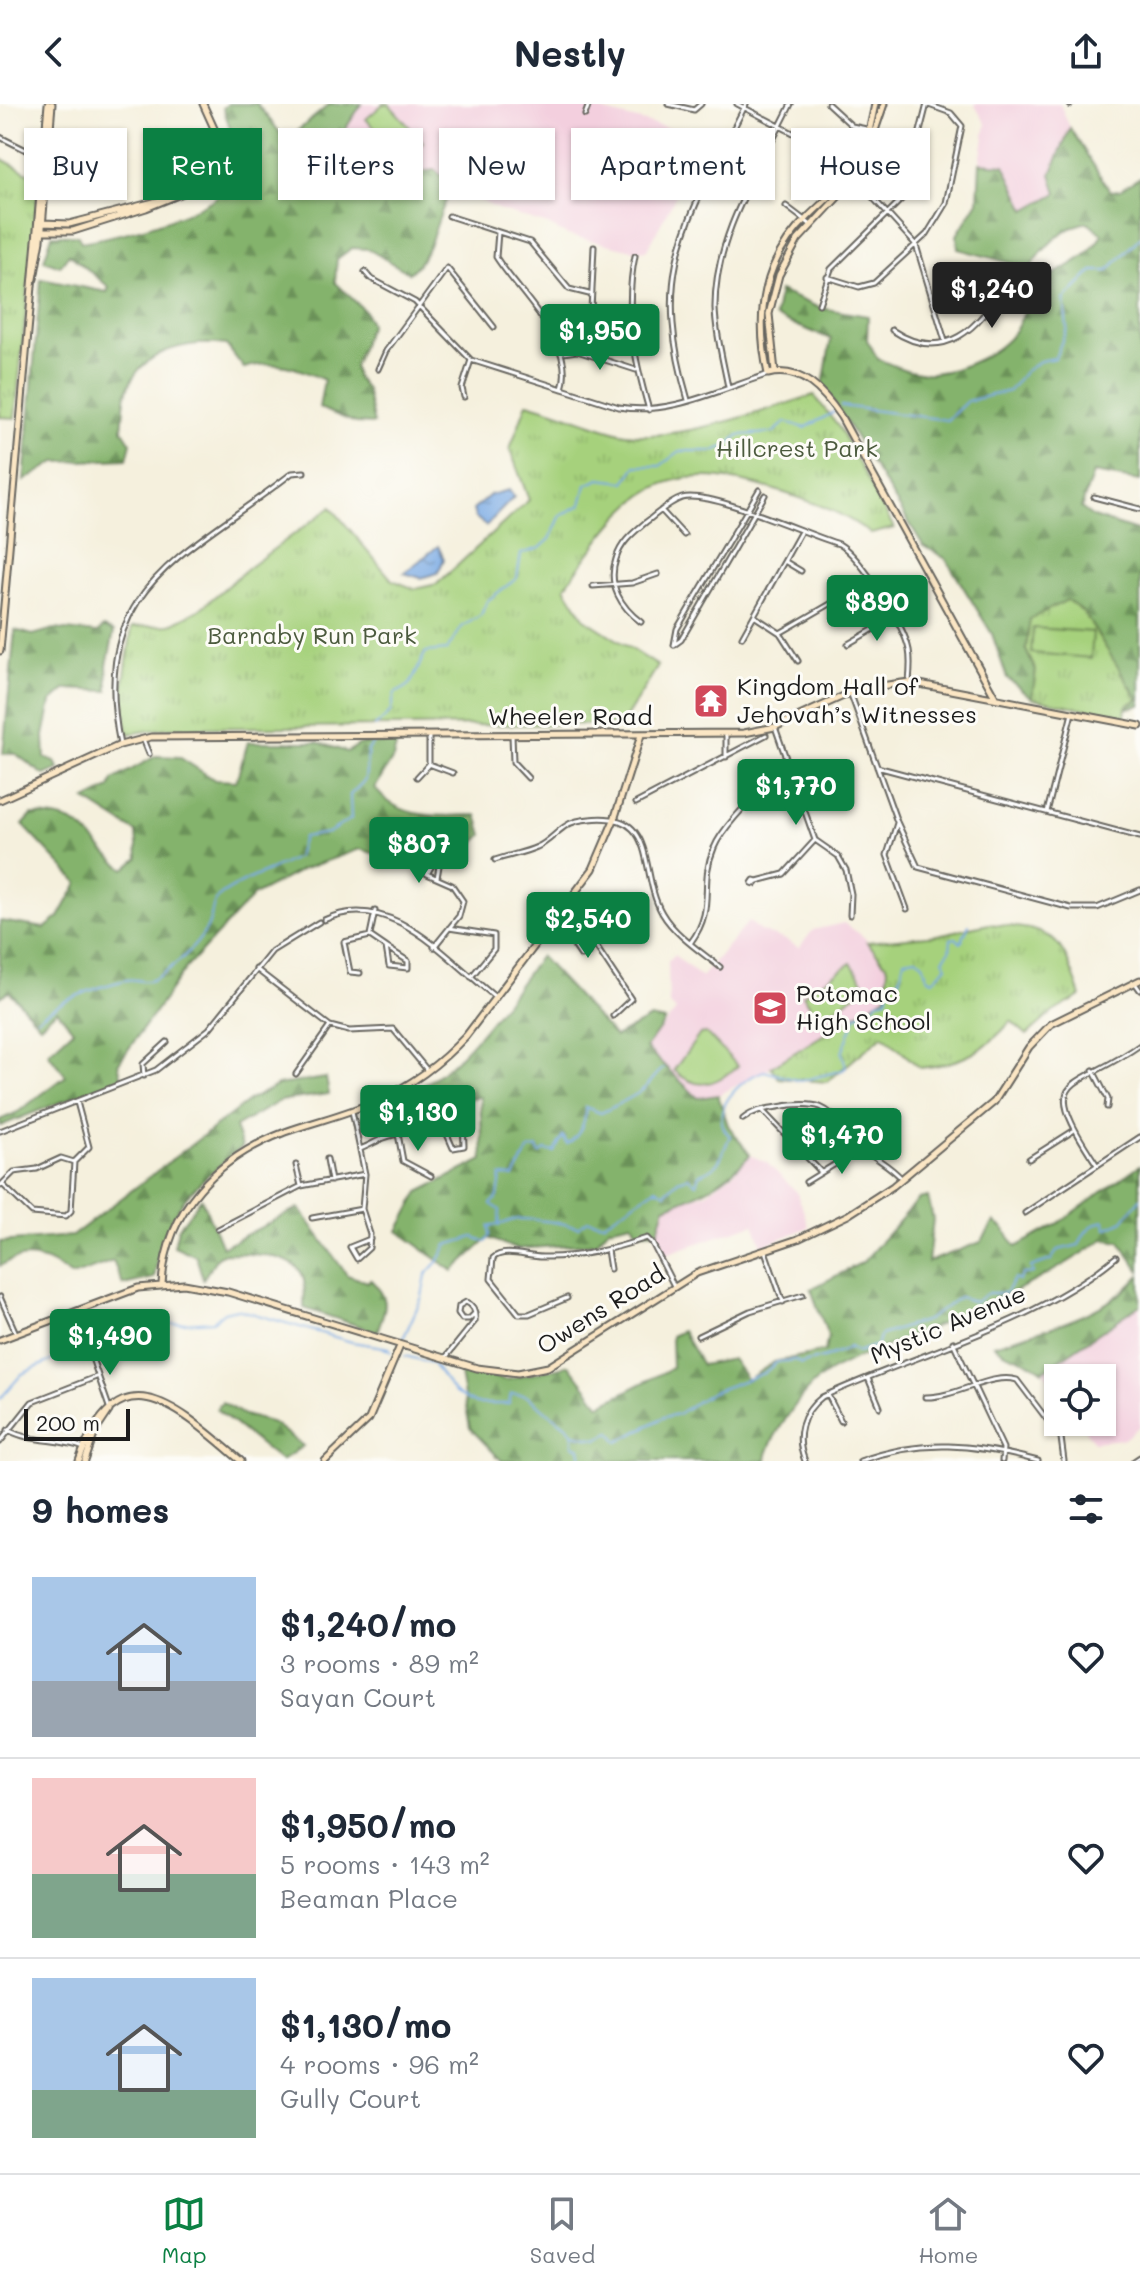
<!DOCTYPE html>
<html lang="en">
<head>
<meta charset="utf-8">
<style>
	body { margin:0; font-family:Mali,sans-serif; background:#f6f6f7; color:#1f2937; height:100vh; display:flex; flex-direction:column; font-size:30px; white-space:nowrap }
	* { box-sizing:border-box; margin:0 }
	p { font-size:26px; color:#747a83 }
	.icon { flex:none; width:44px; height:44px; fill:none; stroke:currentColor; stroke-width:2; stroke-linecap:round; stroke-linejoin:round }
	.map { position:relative; height:1357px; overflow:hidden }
	.details { display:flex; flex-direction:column; background:#fff; flex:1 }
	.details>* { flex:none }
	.top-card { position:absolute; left:24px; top:24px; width:1092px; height:72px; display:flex; gap:16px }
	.controls { position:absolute; left:1044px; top:1260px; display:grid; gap:16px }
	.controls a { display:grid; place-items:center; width:72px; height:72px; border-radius:0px; background:#fff; box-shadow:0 2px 6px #0004; font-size:40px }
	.scale { position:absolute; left:24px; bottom:20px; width:106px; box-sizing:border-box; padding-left:8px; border:4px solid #1c1c1c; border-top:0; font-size:22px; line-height:28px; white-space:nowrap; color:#1c1c1c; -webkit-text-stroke:6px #fdfcf7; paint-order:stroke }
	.price { position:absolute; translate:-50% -68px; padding:0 18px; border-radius:8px; background:#0b8043; color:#fff; font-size:26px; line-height:52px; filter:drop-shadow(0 2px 4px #0008) }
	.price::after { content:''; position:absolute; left:50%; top:48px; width:24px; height:18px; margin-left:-12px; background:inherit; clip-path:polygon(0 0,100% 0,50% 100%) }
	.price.on { background:#222; color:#fff }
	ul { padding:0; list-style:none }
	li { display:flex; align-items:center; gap:24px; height:200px; padding:0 32px }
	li+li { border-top:2px solid #e0e1e3 }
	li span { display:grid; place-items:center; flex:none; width:224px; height:160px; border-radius:0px; color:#555 }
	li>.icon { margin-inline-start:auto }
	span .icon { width:96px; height:96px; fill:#fffc; stroke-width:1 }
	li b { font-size:34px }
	h2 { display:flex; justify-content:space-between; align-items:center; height:96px; padding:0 32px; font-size:34px }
	.chip { padding:0 28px; border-radius:0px; background:#fff; box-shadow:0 2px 6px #0004; font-size:28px; line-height:72px }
	.chip.on { background:#0b8043; color:#fff }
	header { display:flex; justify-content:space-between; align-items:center; height:104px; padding:0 32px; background:#fff; font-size:36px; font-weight:800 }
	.dock { display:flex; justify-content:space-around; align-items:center; height:112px; border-top:2px solid #e0e1e3; background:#fff; font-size:22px; color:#747a83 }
	.dock a { display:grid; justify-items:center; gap:4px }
	.dock .on { color:#0b8043 }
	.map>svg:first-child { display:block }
</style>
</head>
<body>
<header><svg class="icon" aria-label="back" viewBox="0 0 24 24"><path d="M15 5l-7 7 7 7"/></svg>Nestly<svg class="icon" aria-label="share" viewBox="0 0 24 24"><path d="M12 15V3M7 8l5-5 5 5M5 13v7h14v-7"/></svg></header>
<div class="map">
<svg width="1140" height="1357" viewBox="0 0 1140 1357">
	<defs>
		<pattern id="forest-firs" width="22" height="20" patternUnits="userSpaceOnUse" patternTransform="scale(2)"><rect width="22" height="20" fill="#84b36c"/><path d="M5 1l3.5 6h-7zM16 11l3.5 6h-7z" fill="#6b9158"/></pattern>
		<pattern id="park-tufts" width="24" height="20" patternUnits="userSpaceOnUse" patternTransform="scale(2)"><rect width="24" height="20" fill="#a6d17c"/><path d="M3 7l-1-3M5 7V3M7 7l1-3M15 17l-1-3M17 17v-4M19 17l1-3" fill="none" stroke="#8eb36b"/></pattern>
		<pattern id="water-ripples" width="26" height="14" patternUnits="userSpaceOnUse" patternTransform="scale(2)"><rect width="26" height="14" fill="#7aaae4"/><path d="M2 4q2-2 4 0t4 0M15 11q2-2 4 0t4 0" fill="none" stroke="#638ab8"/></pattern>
	</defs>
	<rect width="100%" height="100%" fill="#fdfcf7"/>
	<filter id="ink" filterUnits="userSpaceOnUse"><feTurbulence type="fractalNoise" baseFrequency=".0125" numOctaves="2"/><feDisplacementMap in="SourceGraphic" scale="16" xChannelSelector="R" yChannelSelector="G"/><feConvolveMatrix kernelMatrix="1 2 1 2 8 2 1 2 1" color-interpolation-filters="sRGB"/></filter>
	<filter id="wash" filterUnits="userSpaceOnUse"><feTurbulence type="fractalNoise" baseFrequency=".006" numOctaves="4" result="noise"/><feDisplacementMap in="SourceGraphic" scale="32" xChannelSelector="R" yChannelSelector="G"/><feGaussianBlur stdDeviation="1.8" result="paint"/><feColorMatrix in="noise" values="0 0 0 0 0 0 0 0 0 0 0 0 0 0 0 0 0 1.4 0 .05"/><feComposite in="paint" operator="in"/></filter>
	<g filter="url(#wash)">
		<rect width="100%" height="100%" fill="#f5f0dd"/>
		<!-- built -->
		<path fill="#f3cfde" d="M362,0H575L676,26L703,40L647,146L637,147L567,131L548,121L502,107L454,84L435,66L374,73L351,83L336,79L331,60L339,33Z
			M974,0H1060L1070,24L1056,55L1057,89L1026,106L1004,61L980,59L986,20Z
			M749,817L760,827L786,836L799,844L813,826L844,819L864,833L888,863L886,892L782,958L718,991L698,994L645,944L676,907L669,901L668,857L674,851L701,873Z
			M750,1051L766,1058L797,1088L809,1123L762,1142L754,1120L663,1151L656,1133L665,1103L708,1088L734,1069Z
			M1140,1201V1322L1124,1335L1094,1338L1079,1318H1102V1274H1058V1287L1043,1267Z"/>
		<!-- forest -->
		<path fill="url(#forest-firs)" stroke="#506844" stroke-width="2" d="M228,0H257L286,36L330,0H362C344,26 328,47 336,79L351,83L374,73L435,66L454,84C434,110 436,148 409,169L368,145L352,144L337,155L335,178L365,207L370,220L354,262L356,273L366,285L374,320L356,319L319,304L324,276C297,263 273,255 244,264L226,241C190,236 146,245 129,281C123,293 124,311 122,325L131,339L127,355L56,358L24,377L41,175L107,188L109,183L69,150L60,162L44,156L52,131H78L81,138C117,132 233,107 238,64C240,45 229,22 223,4Z
			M1070,24L1110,87L1120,86L1140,73V377L1093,369L1081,404L1093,413L1140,428V601L1125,605L1138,595L1026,546L1036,567L1032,594L1007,574L992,530L946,455L923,441L823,281L831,235L775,213L779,187L820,204L868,212L867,236L878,255C895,262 913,271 932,269C960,267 1002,249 1017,223C1025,210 1029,189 1040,180C1063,162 1088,158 1102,130L1088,118C1061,123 1045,143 1030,164L958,145L957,131L978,97L980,59L1004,61L1026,106L1057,89L1051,70Z
			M104,523L114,528L107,561L108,587L66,585L51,598L44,632L45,654L55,658L59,665L44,671L16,650H3L15,526L33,531L54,525L97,529Z
			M248,638H317L347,648L360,640L397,639L393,654L375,684C398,716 441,713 477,711L483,731L457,755L435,732L385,753L360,745L301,766L254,791L186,864L118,960L122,974L0,1022V1016L18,1008L66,972L48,949L73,926L57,906L40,921L9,887L0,893V817L45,824L59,813L78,779L23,721L32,711C94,713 83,736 125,765L138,754L136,728L86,696L110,684L113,676L156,652L179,653L215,676L236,677Z
			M540,852L615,933L650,914L665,917L646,944L698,994L718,991L728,1021L750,1051C726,1078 699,1091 665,1103L658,1127L637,1128L632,1119L609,1124L596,1139L516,1145L489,1134L453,1167L398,1127L419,1088L483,1056L480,993L437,998L364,1023L360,1013C452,981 484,926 540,852Z
			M326,974L329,990L280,997L235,1023L242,1043C188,1087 167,1102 154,1174L123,1181L113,1157L72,1172C49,1155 26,1145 0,1162V1138L72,1132L251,995L278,981Z
			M1140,1061V1167L1120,1138L1104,1135C1040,1180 979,1204 907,1234C878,1247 844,1256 818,1276C803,1287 766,1339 766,1357H502L470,1324L459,1265L506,1276L569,1261L600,1301L672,1264L671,1232L682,1227L702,1261L732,1255L747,1276L774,1258L825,1247L828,1232L811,1185L863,1158L919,1095L928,1093L933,1115L928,1158L981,1138L994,1118L1003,1124L1016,1143L1056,1121Z
			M201,1094L222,1143L299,1104L347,1171L368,1178L370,1175C391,1196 386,1201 377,1228L304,1204C304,1195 306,1181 303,1172C293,1148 246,1150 225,1149L218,1152L203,1175L196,1152L174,1142L178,1125Z
			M1140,1171V1201L1043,1267C1028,1254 1009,1255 994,1241C1043,1225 1105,1213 1140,1171Z
			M222,1298L244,1311L273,1319L303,1342L281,1357L216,1305Z"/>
		<!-- park -->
		<path fill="url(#park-tufts)" stroke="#61764c" stroke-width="2" d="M0,54L39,75L15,314L0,313Z
			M814,291L840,325L894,424L871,430C843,408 812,398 778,387C657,349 631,390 565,483L585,515L658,562L622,620L168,624L127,630L123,585L132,523L169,521L199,506L248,464L331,403L392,476L415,485L437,480L529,396L510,345L527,299C559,307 589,321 621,329C668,340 767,306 814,291Z
			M1067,496L1084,509L1138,595L1126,602L1125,613L1032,594L1036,567L1026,546L1030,515Z
			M989,820C1056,826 1059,829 1081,892L1053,908L1027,931L1011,917C986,947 960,960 920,964L883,931L827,978L779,974L771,963L886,892L888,863L867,838L937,831Z"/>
		<!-- pitch -->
		<path fill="#a6d17c" stroke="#61764c" stroke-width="2" d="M383,0H389L423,38L403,57L366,15Z
			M1033,524L1093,528L1091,554L1031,549Z
			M851,859L867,883L819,915L803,891Z
			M706,929L738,962C715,981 697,988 674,966L700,930Z"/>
		<!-- water -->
		<path fill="url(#water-ripples)" stroke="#4b6380" stroke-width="2" d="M509,386L514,393L486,422L475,413L473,406L490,391Z
			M438,442L444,455L438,469L421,474L404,469Z"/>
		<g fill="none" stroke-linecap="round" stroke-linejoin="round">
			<!-- stream -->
			<path stroke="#7aaae4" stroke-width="2" d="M841,302L947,316L967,297L1009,287L1024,268L1040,257L1055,254L1067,224L1064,196L1093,167H1108L1140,133
				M375,623L390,609L395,589C417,581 415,566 426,548L447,546L462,523L481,511L487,497L517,474L521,450L540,444L550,435L561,411L581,401L586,381L600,375L625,378L636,362H660L680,347H713L727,342L739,331L773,329L786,318L805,324L834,308
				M37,915C60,896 96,883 126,876C136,873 143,881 154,875C174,864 196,843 207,824C213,813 210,799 221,791C244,774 273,767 297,753L303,733L328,729L351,715L350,691L365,676L368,646L373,639
				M499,1122L500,1106L491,1100L498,1093L501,1072L514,1073L529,1046L537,1044L540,1050L545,1046L554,1048L563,1032L567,1040C580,1033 587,1014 585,1003L601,1009C609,1005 635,992 641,987C650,981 655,970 664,964
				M403,1235L422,1193L426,1171L438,1158L447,1141L474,1133L486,1138L490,1131L489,1122C500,1123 509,1115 520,1115C536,1115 564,1119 578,1123L588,1116L604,1119L656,1084L665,1089L678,1076L688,1073L696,1080L699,1070C722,1065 722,1048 730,1032C705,1009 741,974 764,967L801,977L843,966L846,963L842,949L856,912L872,906L878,897L887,895L890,879L900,875L904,856L916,854L923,859L927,873L933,876L947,862L943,855L950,846L951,835L956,834L961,839L969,821
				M94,1239L146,1229L168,1220L213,1217L224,1208L237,1205L352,1238L390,1244
				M382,1243L391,1248
				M405,1252L432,1259L455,1289L476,1300H509L511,1290L525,1291L568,1323L573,1330V1341L580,1344L582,1357
				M0,1295L22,1270L79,1244
				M573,1330L598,1335L611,1328L618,1338L664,1313L678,1310L712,1288L764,1269L777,1258L795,1256L801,1260C818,1254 835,1253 849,1243L857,1248L877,1241L881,1231L927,1216L960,1193L975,1198L988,1189H1005L1014,1175L1019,1177L1023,1170L1033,1169L1031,1163L1051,1156L1058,1146L1079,1141C1084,1128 1090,1120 1105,1117L1106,1125L1123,1117L1140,1095"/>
		</g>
	</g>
	<g filter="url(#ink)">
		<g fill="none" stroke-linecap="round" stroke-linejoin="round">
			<defs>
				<path id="street" d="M668,0L694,6L701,0
					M737,0L799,32L808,42L813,63L835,87
					M828,0L852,22L876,27
					M1070,1L1071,0
					M585,11L589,0
					M0,33L32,49L43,51
					M854,73L916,141L945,237
					M786,102L811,121
					M449,112L530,138L569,185L589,190
					M498,128L496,153C519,190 577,239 562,285
					M635,152C624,205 634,254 649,306
					M365,168L370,174L415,198L471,256L619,303C668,312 719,286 766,271
					M827,173L859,183L874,179L927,130L946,99L962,22L951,9L926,0
					M819,200L831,165L903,94L927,0
					M892,226C944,261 981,224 1004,178
					M563,249L577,247L636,266
					M585,249L590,227L594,143
					M378,265L386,247L447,164L494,223
					M728,283C723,257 716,231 715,205C714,130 760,65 791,0
					M464,293L462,284L471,256
					M688,296C649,163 688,116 746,0
					M1094,393L1140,405
					M661,406L684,431
					M786,458L801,467
					M593,482L632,479L658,470
					M754,512L780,529L798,557
					M641,518C621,503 607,481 616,455C621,438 633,429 646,418C657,410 669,398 682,394C711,386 805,430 839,440C861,453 904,521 909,546C911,556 910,568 909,578
					M780,529L870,477
					M742,533L800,429
					M848,540L893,514
					M674,541L677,525L759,386
					M674,541L681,536L765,391
					M850,588L897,718L918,763L1071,804H1097L1140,786
					M775,623L815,736L838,752L846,766L851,790L850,811
					M726,630V653
					M512,631L513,658L528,674
					M143,635L149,650
					M120,641C88,480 186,453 292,369L304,368
					M429,660L453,669
					M877,663L1140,733
					M417,673L429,660V631
					M636,699L766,631
					M1047,708L1072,609
					M897,719L887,751L907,805
					M495,756C509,751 524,749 537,743C552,737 560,721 577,717C662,700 637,766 662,809C674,830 701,848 720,863
					M754,776L757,777L755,780L752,779Z
					M757,777L784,770L815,736
					M568,800L631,895L613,912
					M558,813L563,816L570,836L581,852L589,849L590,834
					M324,816C390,784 446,854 494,892
					M449,824L494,831V845L471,873
					M370,831L375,807
					M691,838C717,803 698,780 714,744C724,719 768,680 787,658
					M386,843L408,857V864L389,862Z
					M434,843L459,812L463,797L452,781L427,770L434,758L439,762L437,774
					M256,865L330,922L349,927L393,925L427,966
					M360,869L350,868L344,838L370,832L386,843
					M1135,879L1140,886
					M1093,966L1108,995L1107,1003
					M296,970L330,922
					M144,972L143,960L167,938
					M762,1006L821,1068
					M352,1007L365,1070L362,1105L370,1130L369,1144L357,1155L350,1143L370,1135
					M743,1015C754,1006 765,1005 778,1003C832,994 828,1009 862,1043C875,1055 890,1061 902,1075
					M0,1027L156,966L209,925L272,847L319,818
					M398,1030L403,1057L431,1072
					M360,1045C369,1042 376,1037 384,1034C409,1025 438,1022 463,1017L464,1042L453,1044L443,1021
					M327,1055L331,1077
					M1029,1055L1073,1027
					M74,1058L89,1043L77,998
					M296,1061L301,1082
					M1097,1061C1035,968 1072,989 1140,941
					M806,1078L863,1043
					M2,1080L32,1109L66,1112L71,1107L74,1058
					M0,1082L14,1068L37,1065L61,1054L74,1058
					M1025,1109L1140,1033
					M312,1114L362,1105
					M218,1125L301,1082L365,1070
					M607,1146L610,1165
					M765,1147L783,1198
					M0,1193L16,1229
					M567,1194L529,1210H519L491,1175L493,1154C504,1144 527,1153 542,1153C578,1154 613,1145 647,1134L652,1139L674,1182
					M76,1208L110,1306
					M698,1232L750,1207L803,1191
					M953,1238L1003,1344L1002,1357
					M446,1253L475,1217C476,1208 474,1201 466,1198L459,1202L458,1209L462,1215H469L474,1210
					M868,1274L880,1303
					M828,1291L841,1317
					M925,1293C955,1294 992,1268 1017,1276L1061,1334L1064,1357
					M8,1326C32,1339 58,1334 84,1344
					M0,1338L32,1298L96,1273
					M805,1357C795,1333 801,1309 822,1293C917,1249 1035,1221 1116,1153
					M860,1357C922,1334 975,1340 1038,1357
					M1134,1357L1140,1353"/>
				<path id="secondary" d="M875,0C871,19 867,41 857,59C846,80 825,96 808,113C762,157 755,211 768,270C802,262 824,288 841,313L995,593
					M43,119L69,120L169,94
					M37,127H73L146,104L205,80L220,61L222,42L203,0
					M34,175L41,136L52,0
					M775,268L769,210L779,171L798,136L861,68L884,0
					M0,547L48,0
					M0,696L120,641L151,633L744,629L775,623L859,585L909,578L1140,622
					M162,1180C166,1105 217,1054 285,1028C316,1017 348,1010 378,996C412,981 441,959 466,932L593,765L614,716L641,631
					M0,1236L138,1184L184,1180L228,1188L477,1264L518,1269L548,1263L697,1169L798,1135L848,1111L893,1082L994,998L1029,943L1051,920L1140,876
					M79,1357C119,1245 180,1305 241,1357
					M85,1357L95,1328L109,1307
					M325,1357L369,1315L400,1242"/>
			</defs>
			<!-- street casing -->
			<use href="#street" stroke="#686660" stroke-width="7"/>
			<!-- secondary casing -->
			<use href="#secondary" stroke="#686660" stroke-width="9"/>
			<!-- street -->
			<use href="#street" stroke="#fff" stroke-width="3"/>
			<!-- secondary -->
			<use href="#secondary" stroke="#fbe6c4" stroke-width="5"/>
		</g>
	</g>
	<!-- icons -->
	<defs>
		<symbol id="temple-square" viewBox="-11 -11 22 22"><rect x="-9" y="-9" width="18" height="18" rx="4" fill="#d1495b" stroke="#fdfcf7"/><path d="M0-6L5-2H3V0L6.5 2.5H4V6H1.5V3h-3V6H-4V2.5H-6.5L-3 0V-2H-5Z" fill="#fff"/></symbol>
		<symbol id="school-square" viewBox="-11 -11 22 22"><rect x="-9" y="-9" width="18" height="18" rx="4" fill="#d1495b" stroke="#fdfcf7"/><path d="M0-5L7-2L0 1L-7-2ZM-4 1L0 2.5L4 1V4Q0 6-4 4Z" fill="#fff"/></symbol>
	</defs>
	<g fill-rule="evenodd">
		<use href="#temple-square" x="691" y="577" width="40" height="40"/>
		<use href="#school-square" x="750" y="884" width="40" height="40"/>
	</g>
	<g text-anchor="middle" stroke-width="6" stroke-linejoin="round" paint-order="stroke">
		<!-- park labels -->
		<g font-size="24" fill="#4c5b3e" stroke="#fdfcf7">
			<text x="797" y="353">Hillcrest Park</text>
			<text x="312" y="540">Barnaby Run Park</text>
		</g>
		<!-- poi labels -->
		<g font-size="24" fill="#1c1c1c" stroke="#fdfcf7" text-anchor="start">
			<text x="737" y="591">Kingdom Hall of<tspan x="737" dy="28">Jehovah’s Witnesses</tspan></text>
			<text x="796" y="898">Potomac<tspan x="796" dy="28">High School</tspan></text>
		</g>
		<!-- street labels -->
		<g font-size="24" fill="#1c1c1c" stroke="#fdfcf7">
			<text x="570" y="621">Wheeler Road</text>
			<text transform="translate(601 1206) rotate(-32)" y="8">Owens Road</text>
			<text transform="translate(948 1221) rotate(-23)" y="8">Mystic Avenue</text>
		</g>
	</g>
</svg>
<div class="controls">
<a><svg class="icon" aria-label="locate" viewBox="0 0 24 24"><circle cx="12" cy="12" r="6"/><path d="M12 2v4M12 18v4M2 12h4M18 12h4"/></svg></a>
</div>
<div class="scale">200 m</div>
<b class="price on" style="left:992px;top:226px">$1,240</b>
<b class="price" style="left:600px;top:268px">$1,950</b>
<b class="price" style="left:877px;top:539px">$890</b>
<b class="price" style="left:796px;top:723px">$1,770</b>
<b class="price" style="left:419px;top:781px">$807</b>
<b class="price" style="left:588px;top:856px">$2,540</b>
<b class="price" style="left:418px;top:1049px">$1,130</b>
<b class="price" style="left:842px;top:1072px">$1,470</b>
<b class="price" style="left:110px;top:1273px">$1,490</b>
<div class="top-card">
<a class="chip">Buy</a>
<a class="chip on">Rent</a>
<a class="chip">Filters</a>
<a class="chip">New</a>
<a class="chip">Apartment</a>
<a class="chip">House</a>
</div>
</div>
<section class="details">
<h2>9 homes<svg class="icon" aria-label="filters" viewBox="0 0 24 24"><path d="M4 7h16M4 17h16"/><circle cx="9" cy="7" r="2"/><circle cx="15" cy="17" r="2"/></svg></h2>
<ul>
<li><span style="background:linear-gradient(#a9c7e8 65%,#9aa5b1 0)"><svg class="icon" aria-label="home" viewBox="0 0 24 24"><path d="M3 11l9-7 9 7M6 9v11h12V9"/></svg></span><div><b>$1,240/mo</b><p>3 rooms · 89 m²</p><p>Sayan Court</p></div><svg class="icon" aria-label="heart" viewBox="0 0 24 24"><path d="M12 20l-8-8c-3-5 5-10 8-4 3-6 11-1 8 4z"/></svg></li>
<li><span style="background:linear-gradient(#f6c9c9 60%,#7fa58c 0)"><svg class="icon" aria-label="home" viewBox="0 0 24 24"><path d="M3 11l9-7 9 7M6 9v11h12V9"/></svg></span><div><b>$1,950/mo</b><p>5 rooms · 143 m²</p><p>Beaman Place</p></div><svg class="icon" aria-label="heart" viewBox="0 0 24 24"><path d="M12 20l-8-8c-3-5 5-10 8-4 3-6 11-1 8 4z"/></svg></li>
<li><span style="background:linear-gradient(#a9c7e8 70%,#7fa58c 0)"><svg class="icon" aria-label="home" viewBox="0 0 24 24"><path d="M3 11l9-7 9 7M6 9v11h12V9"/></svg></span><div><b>$1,130/mo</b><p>4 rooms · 96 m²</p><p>Gully Court</p></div><svg class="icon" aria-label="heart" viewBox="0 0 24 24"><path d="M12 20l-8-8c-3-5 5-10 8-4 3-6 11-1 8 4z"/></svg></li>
</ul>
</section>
<nav class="dock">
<a class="on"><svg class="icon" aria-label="map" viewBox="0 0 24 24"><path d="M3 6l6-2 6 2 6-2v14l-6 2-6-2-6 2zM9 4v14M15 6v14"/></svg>Map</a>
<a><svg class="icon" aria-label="saved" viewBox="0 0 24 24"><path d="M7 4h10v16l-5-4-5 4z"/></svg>Saved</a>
<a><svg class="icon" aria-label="home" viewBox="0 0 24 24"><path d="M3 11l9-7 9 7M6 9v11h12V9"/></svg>Home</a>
</nav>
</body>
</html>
